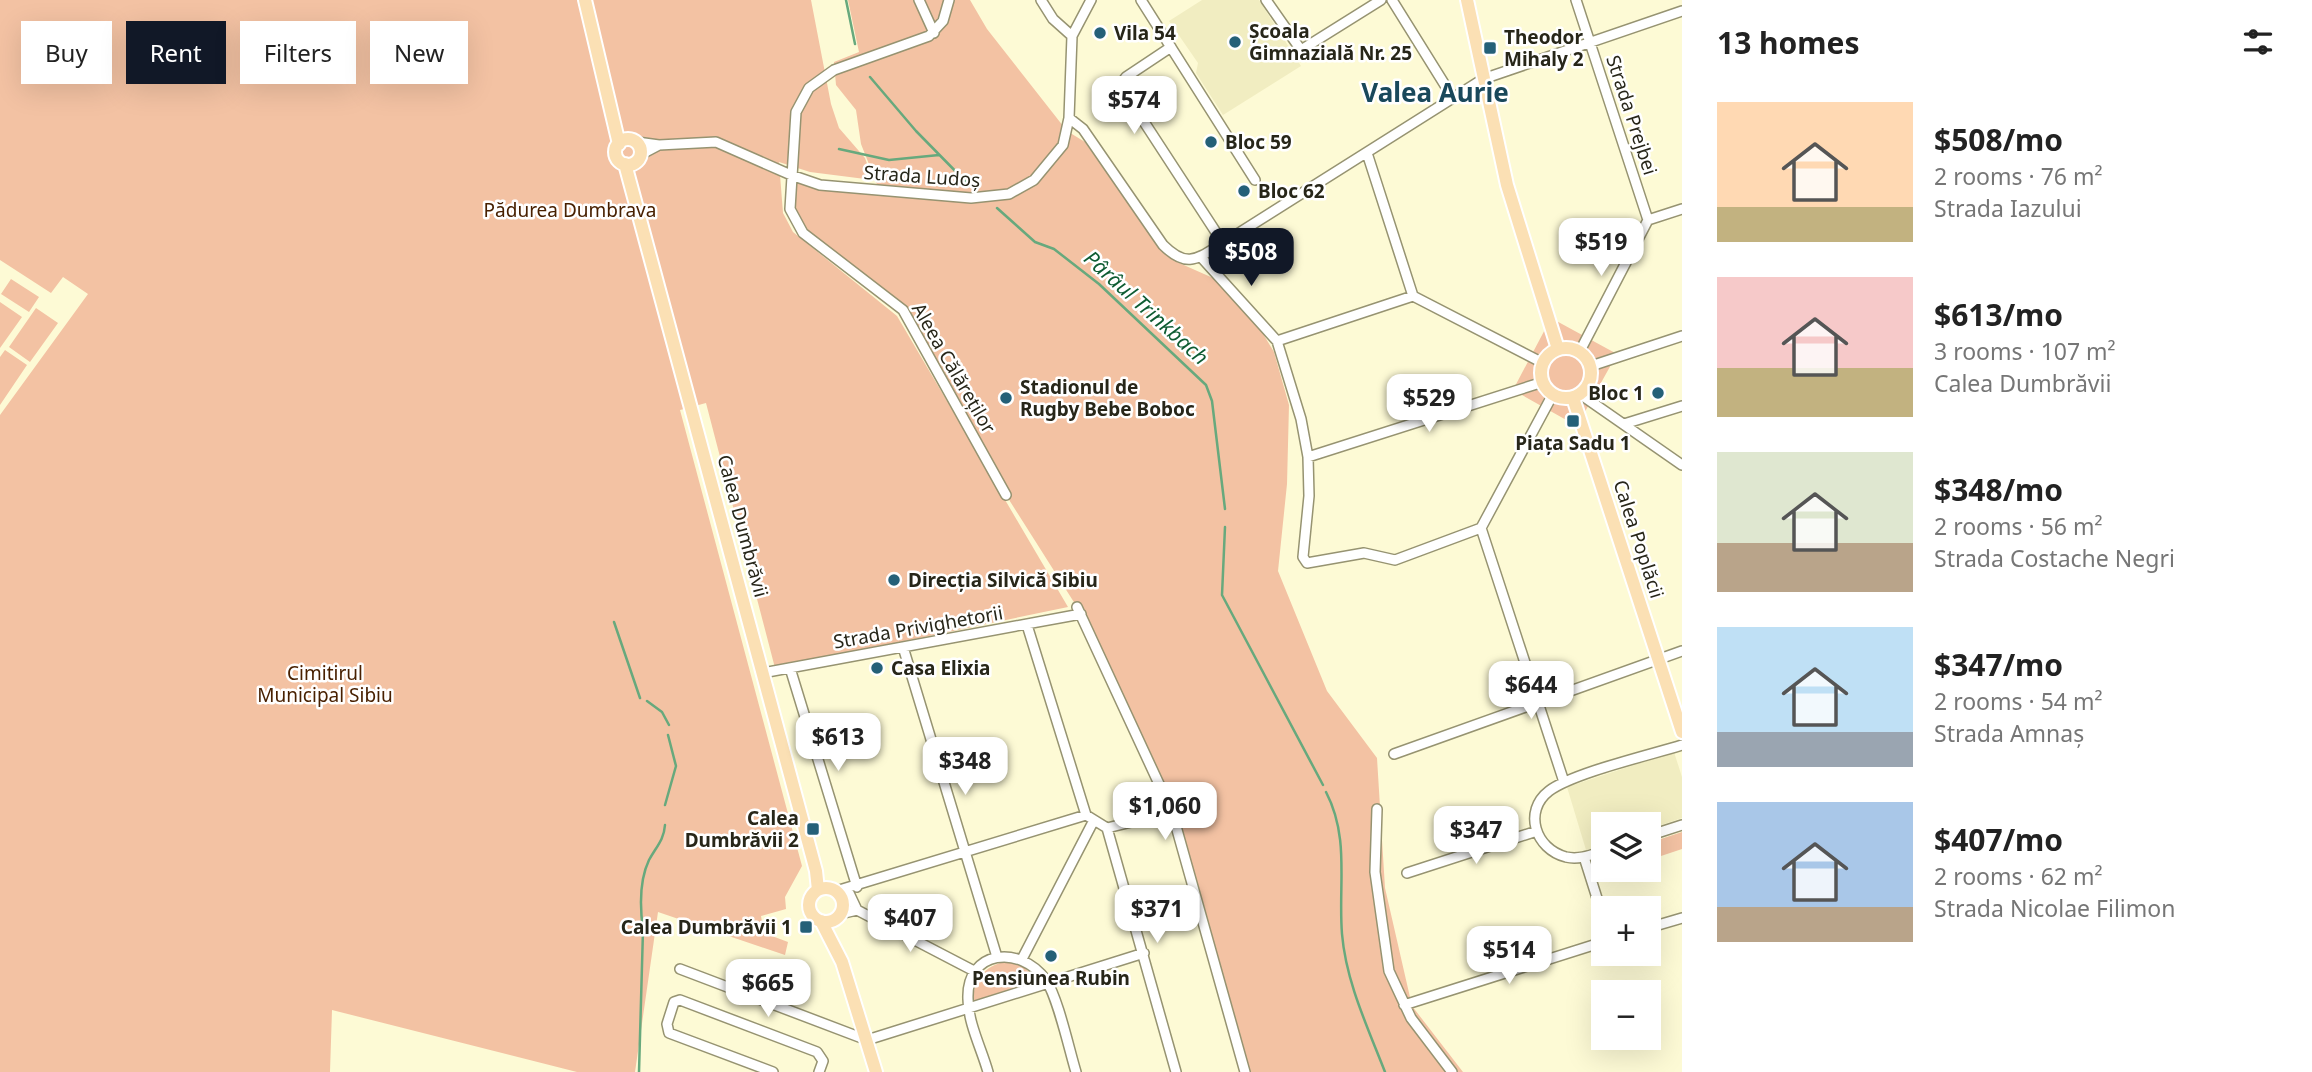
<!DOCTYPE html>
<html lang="en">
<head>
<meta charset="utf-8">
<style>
	body { margin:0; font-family:"Noto Sans",sans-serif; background:#f2f2f2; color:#222; height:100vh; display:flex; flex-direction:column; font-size:26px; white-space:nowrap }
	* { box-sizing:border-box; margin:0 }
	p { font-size:23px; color:#767676 }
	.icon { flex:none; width:38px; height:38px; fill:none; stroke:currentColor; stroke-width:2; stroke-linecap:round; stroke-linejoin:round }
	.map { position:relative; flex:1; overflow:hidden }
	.details { display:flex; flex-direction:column; background:#fff; width:630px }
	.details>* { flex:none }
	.hud { position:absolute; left:21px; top:21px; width:665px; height:63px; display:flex; gap:14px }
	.fabs { position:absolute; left:1591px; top:812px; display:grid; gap:14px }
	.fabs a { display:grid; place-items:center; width:70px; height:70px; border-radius:0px; background:#fff; box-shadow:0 7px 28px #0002; font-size:35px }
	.price { position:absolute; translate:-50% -60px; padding:0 16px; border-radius:14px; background:#fff; color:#222; font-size:23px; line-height:46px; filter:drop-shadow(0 2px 4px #0008) }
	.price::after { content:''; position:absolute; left:50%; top:42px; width:21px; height:16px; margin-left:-10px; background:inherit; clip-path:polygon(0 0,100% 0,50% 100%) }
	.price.active { background:#111827; color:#fff }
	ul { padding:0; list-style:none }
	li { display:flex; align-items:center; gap:21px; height:175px; padding:0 35px }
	li span { display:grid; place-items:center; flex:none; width:196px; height:140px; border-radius:0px; color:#555 }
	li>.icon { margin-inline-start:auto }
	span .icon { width:84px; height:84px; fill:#fffc; stroke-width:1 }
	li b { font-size:30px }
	h2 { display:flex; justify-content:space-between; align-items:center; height:84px; padding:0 35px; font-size:30px }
	.tag { padding:0 24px; border-radius:0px; background:#fff; box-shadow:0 7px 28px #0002; font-size:24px; line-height:63px }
	.tag.active { background:#111827; color:#fff }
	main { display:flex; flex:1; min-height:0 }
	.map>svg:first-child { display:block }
</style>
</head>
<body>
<main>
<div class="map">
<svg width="1682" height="1072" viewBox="0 0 1682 1072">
	<rect width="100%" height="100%" fill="#fdfad5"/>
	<!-- built -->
	<path fill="#f1edc1" d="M1202,0H1259L1301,66L1223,115L1196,73L1198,63L1169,21Z
		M1674,752L1682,777V818L1649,829L1648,824H1603V845L1586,850L1567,787Z"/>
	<!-- green -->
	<path fill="#f3c2a3" d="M0,0H811L831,104L839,128L865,158L873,180L810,172L779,162L783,213L793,232L897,316L1068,607L775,668L706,403L680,410L802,866L785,897L786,909L761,916L764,933L788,942L785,955L658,912L635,1072H577L332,1010L330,1072H0V415L88,294L63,277L51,293L0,260Z
		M848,0H970L987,29L1067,131L1085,142L1160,248L1177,262L1213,278L1262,332L1274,352L1289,405L1287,484L1278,571L1327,691L1377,758L1385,888L1412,1006L1463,1072H1245L1172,812L1077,607L1006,495L907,315L795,222L792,182L880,192L861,144L856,110L836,85L834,62L859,52Z
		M11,279L39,297L29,312L1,294Z
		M0,302L22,317L0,348Z
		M36,308L58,323L30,362L9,347Z
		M1551,318L1617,354L1577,426L1513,390Z
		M5,350L27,365L0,405V357Z
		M1682,832V849L1649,860V843Z
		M1013,961L1021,964L1040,983L972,1006C973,979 986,962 1013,961Z"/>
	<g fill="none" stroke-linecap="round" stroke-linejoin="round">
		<!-- stream -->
		<path stroke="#67a97d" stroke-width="2.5" d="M846,0L855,44
			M870,77L916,131L969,185
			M839,149L889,160L939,155
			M997,208L1035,242L1054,249L1099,284L1206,385L1212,401L1225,509
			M1225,527L1222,595L1323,785
			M614,622L640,698
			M647,701L662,712L669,725
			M1326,792C1350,838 1338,885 1342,934C1346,982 1368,1028 1385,1072
			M665,805L676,766L668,735
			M639,1072L643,930C640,908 639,881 649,860C656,847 664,840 665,825"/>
		<defs>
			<path id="minor" d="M919,0L934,33
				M949,0L943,21L929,36L834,70L809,88L796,112L790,209L803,233L903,310L1006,495
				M1041,0L1053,19L1072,36
				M1141,0L1255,180
				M1266,0L1301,50L1381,0
				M1392,0L1453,98
				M1576,0L1648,220L1580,351
				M1171,47L1126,77L1120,85L1223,243
				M1069,118L1083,129L1163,245C1187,269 1197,259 1223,243L1483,79L1682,11
				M637,142L659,145L716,142L791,175L820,185L971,198L1009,194L1034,180L1063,145L1069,118L1072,36L1091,0
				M1367,153L1413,296L1543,363
				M640,155L659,145
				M1648,220L1682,209
				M1201,257L1277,341L1301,419L1308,457L1309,496L1303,557L1307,563L1364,553L1395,560L1481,528L1553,394
				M1277,341L1413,296
				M1591,366L1682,336
				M1580,394L1682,465
				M1624,424L1682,406
				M1308,457L1543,382
				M1481,528L1564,782
				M1077,607L1172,812L1245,1072
				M1027,625L1086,815
				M903,647L997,957
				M790,668L857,887
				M762,673L1081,614
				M1394,754L1682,651
				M1377,809L1375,872L1389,971L1411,1018L1452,1072
				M1107,828L1176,1072
				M1648,836L1682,825
				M1603,851C1591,855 1579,860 1566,857C1535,849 1523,811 1549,791C1573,773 1650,755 1682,745
				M1584,857L1603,917
				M1407,873L1537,831
				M836,891L1086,815L1107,828L1172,812
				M849,893L857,910L976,972
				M840,914L857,910
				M1648,928L1682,918
				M1022,959L1094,820
				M680,969L867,1040L1144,953
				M1404,1005L1603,942
				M773,1072L669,1033L667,1024L674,1002L680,1000L817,1052L823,1061L819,1072
				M988,1072C982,1050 968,1023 968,999C966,950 1020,944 1046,980C1058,998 1069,1049 1076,1072"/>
			<path id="major" d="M585,0L619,144
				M1467,0L1507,185L1558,349
				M615 152a13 13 0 1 1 26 0a13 13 0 1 1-26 0Z
				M625,164L816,871L818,890
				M1541 373a25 25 0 1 1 50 0a25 25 0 1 1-50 0Z
				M1573,398L1682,732
				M809 905a17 17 0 1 1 34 0a17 17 0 1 1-34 0Z
				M821,921L842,962L876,1072"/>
		</defs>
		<!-- minor casing -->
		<use href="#minor" stroke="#969371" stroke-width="12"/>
		<!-- major casing -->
		<use href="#major" stroke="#fff" stroke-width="16"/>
		<!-- minor -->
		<use href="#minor" stroke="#fff" stroke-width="9"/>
		<!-- major -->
		<use href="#major" stroke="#fbe0b4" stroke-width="12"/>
	</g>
	<!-- markers -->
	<g fill="#256078" stroke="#fff" stroke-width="2.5">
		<circle cx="1100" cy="33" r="7"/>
		<circle cx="1235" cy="42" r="7"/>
		<rect x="1483" y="41" width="14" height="14" rx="3.5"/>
		<circle cx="1211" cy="142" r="7"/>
		<circle cx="1244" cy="191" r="7"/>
		<circle cx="1658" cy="393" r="7"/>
		<circle cx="1006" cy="398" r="7"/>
		<rect x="1566" y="414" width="14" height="14" rx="3.5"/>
		<circle cx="894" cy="580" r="7"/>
		<circle cx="877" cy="668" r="7"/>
		<rect x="806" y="822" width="14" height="14" rx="3.5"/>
		<rect x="799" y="920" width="14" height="14" rx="3.5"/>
		<circle cx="1051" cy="956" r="7"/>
	</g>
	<g text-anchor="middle" stroke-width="5" stroke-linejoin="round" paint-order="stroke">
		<!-- poi labels -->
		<g font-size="19" font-weight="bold" fill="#272619" stroke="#fff" text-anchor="start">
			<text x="1249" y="38">Școala<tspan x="1249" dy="22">Gimnazială Nr. 25</tspan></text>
			<text x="1114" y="40">Vila 54</text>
			<text x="1504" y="44">Theodor<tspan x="1504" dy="22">Mihaly 2</tspan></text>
			<text x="1225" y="149">Bloc 59</text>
			<text x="1258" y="198">Bloc 62</text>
			<text x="1020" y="394">Stadionul de<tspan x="1020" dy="22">Rugby Bebe Boboc</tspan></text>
			<text x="1644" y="400" text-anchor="end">Bloc 1</text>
			<text x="1573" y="450" text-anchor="middle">Piața Sadu 1</text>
			<text x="908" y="587">Direcția Silvică Sibiu</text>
			<text x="891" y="675">Casa Elixia</text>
			<text x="799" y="825" text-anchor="end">Calea<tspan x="799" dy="22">Dumbrăvii 2</tspan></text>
			<text x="792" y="934" text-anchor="end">Calea Dumbrăvii 1</text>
			<text x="1051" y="985" text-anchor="middle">Pensiunea Rubin</text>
		</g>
		<!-- street labels -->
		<g font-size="19" fill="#272619" stroke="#fff">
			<text transform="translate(1632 115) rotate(72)" y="7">Strada Prejbei</text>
			<text transform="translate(922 176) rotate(4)" y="7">Strada Ludoș</text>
			<text transform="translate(954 368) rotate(60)" y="7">Aleea Călăreților</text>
			<text transform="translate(743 526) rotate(75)" y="7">Calea Dumbrăvii</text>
			<text transform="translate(1639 539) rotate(72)" y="7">Calea Poplăcii</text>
			<text transform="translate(918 627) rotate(-10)" y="7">Strada Privighetorii</text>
		</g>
		<!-- park labels -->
		<g font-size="19" fill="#482000" stroke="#fff">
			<text x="570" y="217">Pădurea Dumbrava</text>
			<text x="325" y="680">Cimitirul<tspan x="325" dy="22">Municipal Sibiu</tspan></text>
		</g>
		<!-- water labels -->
		<g font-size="21" font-style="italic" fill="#0e5c32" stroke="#fff">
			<text transform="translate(1146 308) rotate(42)" y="7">Pârâul Trinkbach</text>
		</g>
		<!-- district labels -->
		<g font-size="26" font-weight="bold" fill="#19485b" stroke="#fff">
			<text x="1435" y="102">Valea Aurie</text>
		</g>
	</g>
</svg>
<div class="fabs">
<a><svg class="icon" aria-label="layers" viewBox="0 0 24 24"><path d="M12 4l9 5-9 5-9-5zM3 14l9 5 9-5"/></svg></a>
<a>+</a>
<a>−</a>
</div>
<b class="price" style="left:1134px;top:136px">$574</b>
<b class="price" style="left:1601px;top:278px">$519</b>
<b class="price active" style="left:1251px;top:288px">$508</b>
<b class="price" style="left:1429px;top:434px">$529</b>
<b class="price" style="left:1531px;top:721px">$644</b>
<b class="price" style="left:838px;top:773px">$613</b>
<b class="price" style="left:965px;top:797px">$348</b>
<b class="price" style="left:1165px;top:842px">$1,060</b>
<b class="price" style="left:1476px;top:866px">$347</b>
<b class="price" style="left:1157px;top:945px">$371</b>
<b class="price" style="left:910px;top:954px">$407</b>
<b class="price" style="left:1509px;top:986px">$514</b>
<b class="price" style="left:768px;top:1019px">$665</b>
<div class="hud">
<a class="tag">Buy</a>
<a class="tag active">Rent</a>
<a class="tag">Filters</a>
<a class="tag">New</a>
</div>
</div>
<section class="details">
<h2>13 homes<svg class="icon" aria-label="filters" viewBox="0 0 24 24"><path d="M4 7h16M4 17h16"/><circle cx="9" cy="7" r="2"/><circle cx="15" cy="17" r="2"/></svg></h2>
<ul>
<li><span style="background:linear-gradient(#ffd9b3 75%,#c2b280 0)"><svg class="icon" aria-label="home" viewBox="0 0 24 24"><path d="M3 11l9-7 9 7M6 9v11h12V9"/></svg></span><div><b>$508/mo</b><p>2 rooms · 76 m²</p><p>Strada Iazului</p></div></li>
<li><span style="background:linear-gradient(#f6c9c9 65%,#c2b280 0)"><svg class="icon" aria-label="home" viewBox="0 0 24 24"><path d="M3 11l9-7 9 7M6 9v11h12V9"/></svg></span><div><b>$613/mo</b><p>3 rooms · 107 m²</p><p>Calea Dumbrăvii</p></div></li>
<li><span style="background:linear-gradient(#dfe7d0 65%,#b9a48a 0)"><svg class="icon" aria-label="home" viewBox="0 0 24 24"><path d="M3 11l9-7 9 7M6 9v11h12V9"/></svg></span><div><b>$348/mo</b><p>2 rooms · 56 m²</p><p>Strada Costache Negri</p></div></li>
<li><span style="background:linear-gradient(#bfe0f5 75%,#9aa5b1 0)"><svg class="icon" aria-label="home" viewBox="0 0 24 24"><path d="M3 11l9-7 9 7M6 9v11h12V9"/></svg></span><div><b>$347/mo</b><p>2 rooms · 54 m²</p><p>Strada Amnaș</p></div></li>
<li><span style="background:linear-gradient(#a9c7e8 75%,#b9a48a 0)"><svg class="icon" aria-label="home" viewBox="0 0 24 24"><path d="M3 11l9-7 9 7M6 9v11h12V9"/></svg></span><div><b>$407/mo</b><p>2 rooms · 62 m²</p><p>Strada Nicolae Filimon</p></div></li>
</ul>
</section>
</main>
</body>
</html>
